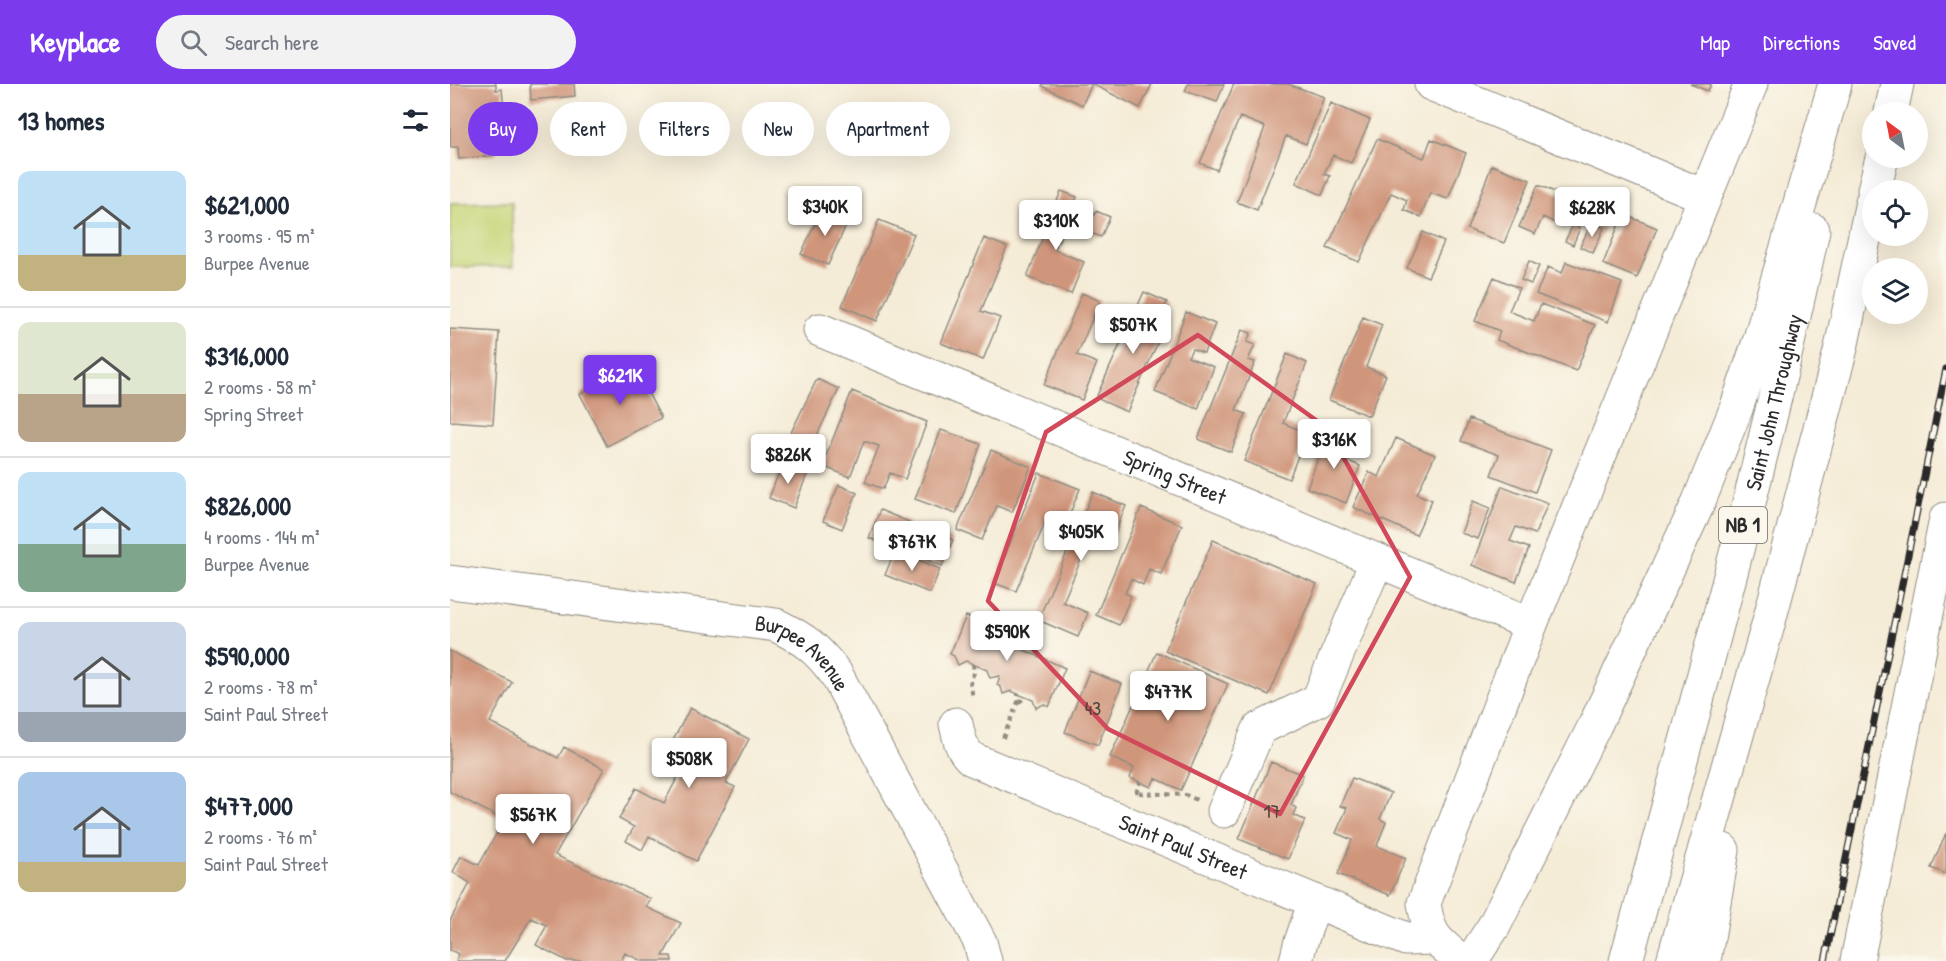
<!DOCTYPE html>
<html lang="en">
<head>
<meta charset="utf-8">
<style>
	body { margin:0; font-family:"Patrick Hand",sans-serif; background:#f2f2f3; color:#1f2937; height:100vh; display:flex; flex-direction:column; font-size:22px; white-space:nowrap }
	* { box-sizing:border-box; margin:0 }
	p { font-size:20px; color:#747a83 }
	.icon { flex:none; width:33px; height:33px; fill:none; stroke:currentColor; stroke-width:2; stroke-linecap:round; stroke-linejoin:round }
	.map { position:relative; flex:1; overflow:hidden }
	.panel { display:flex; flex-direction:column; background:#fff; width:450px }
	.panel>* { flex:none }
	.top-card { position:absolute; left:18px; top:18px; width:570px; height:54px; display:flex; gap:12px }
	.needle { width:39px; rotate:328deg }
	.controls { position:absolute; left:1412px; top:18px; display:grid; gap:12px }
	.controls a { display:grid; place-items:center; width:66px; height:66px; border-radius:50%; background:#fff; box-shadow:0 6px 24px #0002; font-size:30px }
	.price { position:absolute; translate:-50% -51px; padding:0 14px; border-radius:6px; background:#fff; color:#222; font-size:20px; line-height:39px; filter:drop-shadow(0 2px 3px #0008) }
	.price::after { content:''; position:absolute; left:50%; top:36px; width:18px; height:14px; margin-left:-9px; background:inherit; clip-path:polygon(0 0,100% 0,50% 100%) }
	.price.current { background:#7c3aed; color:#fff }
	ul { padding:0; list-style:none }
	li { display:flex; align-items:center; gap:18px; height:150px; padding:0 18px }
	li+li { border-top:2px solid #e0e1e3 }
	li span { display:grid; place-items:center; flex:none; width:168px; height:120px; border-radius:12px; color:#555 }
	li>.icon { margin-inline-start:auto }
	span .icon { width:72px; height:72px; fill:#fffc; stroke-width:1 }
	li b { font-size:26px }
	h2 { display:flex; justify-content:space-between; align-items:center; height:72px; padding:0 18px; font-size:26px }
	.pill { padding:0 21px; border-radius:27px; background:#fff; box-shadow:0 6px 24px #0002; font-size:21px; line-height:54px }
	.pill.current { background:#7c3aed; color:#fff }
	header { display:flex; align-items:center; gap:36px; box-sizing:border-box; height:84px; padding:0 30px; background:#7c3aed; color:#fff }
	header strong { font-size:28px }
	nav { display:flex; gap:33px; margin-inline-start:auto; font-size:21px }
	.search { width:420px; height:54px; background:#f2f2f3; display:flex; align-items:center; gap:15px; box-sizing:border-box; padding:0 21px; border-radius:33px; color:#747a83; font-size:22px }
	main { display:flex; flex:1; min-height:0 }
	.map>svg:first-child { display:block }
</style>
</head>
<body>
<header>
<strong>Keyplace</strong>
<div class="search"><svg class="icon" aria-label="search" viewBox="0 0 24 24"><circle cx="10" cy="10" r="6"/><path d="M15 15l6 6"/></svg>Search here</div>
<nav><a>Map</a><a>Directions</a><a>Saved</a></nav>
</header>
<main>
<section class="panel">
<h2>13 homes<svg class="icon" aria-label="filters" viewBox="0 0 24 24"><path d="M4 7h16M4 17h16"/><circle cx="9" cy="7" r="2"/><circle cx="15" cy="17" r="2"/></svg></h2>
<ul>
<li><span style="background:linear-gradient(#bfe0f5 70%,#c2b280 0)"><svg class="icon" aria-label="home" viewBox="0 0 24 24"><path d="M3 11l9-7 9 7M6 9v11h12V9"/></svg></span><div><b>$621,000</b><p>3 rooms · 95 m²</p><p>Burpee Avenue</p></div></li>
<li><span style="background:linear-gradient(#dfe7d0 60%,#b9a48a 0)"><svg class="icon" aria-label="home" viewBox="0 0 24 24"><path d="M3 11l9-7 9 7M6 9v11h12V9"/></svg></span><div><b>$316,000</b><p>2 rooms · 58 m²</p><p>Spring Street</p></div></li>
<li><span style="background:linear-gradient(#bfe0f5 60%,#7fa58c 0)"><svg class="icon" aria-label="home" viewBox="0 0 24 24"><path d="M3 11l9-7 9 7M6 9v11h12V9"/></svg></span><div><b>$826,000</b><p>4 rooms · 144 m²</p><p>Burpee Avenue</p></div></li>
<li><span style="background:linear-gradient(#c9d6e8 75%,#9aa5b1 0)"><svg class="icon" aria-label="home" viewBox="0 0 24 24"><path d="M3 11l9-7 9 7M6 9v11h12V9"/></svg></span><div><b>$590,000</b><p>2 rooms · 78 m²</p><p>Saint Paul Street</p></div></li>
<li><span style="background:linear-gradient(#a9c7e8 75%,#c2b280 0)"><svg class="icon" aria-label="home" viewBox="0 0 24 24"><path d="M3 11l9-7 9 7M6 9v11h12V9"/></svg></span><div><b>$477,000</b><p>2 rooms · 76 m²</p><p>Saint Paul Street</p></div></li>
</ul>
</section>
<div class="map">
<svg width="1496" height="877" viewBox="0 0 1496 877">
	<rect width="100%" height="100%" fill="#fbf7ec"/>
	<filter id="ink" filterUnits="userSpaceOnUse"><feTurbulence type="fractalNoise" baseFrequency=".0167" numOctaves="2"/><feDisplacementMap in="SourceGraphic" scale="12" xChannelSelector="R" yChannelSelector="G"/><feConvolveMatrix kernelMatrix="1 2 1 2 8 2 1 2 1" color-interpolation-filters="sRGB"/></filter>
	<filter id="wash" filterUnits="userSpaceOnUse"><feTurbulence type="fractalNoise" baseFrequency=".008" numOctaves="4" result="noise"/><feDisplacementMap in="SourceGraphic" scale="24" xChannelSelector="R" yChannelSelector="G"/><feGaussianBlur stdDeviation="1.35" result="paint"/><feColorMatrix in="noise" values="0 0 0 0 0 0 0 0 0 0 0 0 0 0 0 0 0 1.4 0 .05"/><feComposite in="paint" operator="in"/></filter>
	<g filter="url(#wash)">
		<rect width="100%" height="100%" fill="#f5ecd7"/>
		<!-- green -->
		<path fill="#c6d475" stroke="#788050" stroke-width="1.5" d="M62,118L63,183H0V119Z"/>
		<g id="blocks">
			<!-- building -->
			<path fill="#d0967b" d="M0,0H46V6L52,5L55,38H60L61,53H57L58,58L45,59L46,71L9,75L8,63H0Z
				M80,0H124L125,12L81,16Z
				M593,0H702L690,24L642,0L632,21L592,2Z
				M738,0H774L767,18L735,7Z
				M784,0H838L874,13L856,60L836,52L807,126L787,118L815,43L790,33L767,86L750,79Z
				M1240,0H1261L1258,7Z
				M881,19L920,36L901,79L883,71L874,90L880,92L872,111L846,99Z
				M927,55L974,74L981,55L1016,69L998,115L980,109L971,133L954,126L957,116L941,109L909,178L877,164Z
				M1042,81L1080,96L1054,159L1017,145Z
				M1088,101L1117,113L1105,139L1093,133L1085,150L1069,143Z
				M611,107L627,113L605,166L634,178L621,210L577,193Z
				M372,125L398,137L378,181L351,170Z
				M646,127L660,133L651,153L636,147Z
				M1173,130L1207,144L1187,194L1153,180Z
				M429,136L464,150L427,237L392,222Z
				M1142,138L1154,144L1143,169L1130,163Z
				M1123,141L1130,144L1123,161L1115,157Z
				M973,148L994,158L978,193L957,184Z
				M534,154L557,163L531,227L550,234L533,276L491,259Z
				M1079,177L1089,182L1081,200L1071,196Z
				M1116,178L1172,199L1158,238L1086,210L1098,183L1112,189Z
				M1044,193L1069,204L1059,227L1084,237L1091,220L1145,241L1126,287L1047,256L1050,247L1025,237Z
				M694,208L717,218L700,254L708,258L677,328L646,314Z
				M632,209L650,217L627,271L647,279L632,316L594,301Z
				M736,228L765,240L754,269L742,265L738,273L764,283L748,325L705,308Z
				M913,233L932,241L916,283L936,291L919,332L879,316Z
				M0,245L49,248L43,340L0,337Z
				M792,246L801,249L797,258L805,261L798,276L805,278L786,326L796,330L781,368L748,355Z
				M837,270L857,279L833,339L857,349L839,395L794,377Z
				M184,282L211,334L157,362L130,310Z
				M367,295L389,305L359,368L337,357Z
				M402,307L477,338L455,395L440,389L433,405L415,398L429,362L414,357L400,393L372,382Z
				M1019,335L1101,366L1085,408L1041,391L1049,371L1011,357Z
				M491,346L531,360L506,430L465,415Z
				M878,348L901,357L893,375L910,382L896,419L857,404Z
				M946,354L985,371L967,410L982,416L966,451L903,423L919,388L929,393Z
				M541,366L581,383L562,428L547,422L532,456L507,446Z
				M333,378L358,388L344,424L319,414Z
				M589,389L630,405L613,446L595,439L566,507L544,499Z
				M389,401L407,409L392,445L373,437Z
				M1052,402L1098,419L1085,450L1066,443L1060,457L1079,464L1066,498L1022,481Z
				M643,408L676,422L658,465L639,457L613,518L638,529L628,553L588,536Z
				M1023,417L1040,424L1028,455L1011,449Z
				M691,424L732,441L711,490L699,485L693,501L681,495L675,509L681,512L669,541L646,531Z
				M430,426L459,438L448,466L419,454Z
				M474,444L503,456L492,482L463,470Z
				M763,456L867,500L819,611L715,567Z
				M445,466L490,485L480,509L435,491Z
				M516,532L568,553L565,562L615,584L599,623L594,620L586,624L583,616L561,607L553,610L551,603L547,601L550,592L540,594L537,586L516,577L508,581L504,572L500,570Z
				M0,567L62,598L40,638L108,674L114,663L154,685L105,771L201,815L196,823L231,839L213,872H221L222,877H192L175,869L171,877H117L86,861L97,841L81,834L55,877H6L9,870L0,866V837L20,799L3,788L11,772L29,781L54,736L0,708Z
				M707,568L778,600L731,706L705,694L701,703L690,698L680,694L684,684L660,673Z
				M639,587L672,600L648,661L615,648Z
				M240,624L299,655L276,699L285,703L246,777L199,752L192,766L176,757L184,743L169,735L186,704L214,719L235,679L216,670Z
				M821,678L853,691L841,721L846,724L843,731L855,736L838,775L789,755Z
				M902,694L941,709L930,735L936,738L927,762L956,774L940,811L888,790L902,756L886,749L897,724L890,722Z
				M1496,749V790L1481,784Z"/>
		</g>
	</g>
	<g filter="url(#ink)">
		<use href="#blocks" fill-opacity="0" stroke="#908c81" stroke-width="1.5"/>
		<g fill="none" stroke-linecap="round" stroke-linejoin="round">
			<defs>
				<g id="minor">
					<path d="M981,0L1254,112"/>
					<path id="s1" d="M370,246L1081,540"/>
					<path id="s2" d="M0,498L326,541C354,555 367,564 386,590L530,858L535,877"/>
					<path id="s3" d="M506,640C509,653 511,666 522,675L956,855L984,854"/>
					<path d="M774,727L809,645L868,616L927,476"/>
					<path d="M846,877L850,861L865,817"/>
					<path d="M1011,877C986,856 979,853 974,819L1081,540L1301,0"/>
					<path d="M1407,877L1496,435"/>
				</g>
				<g id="highway">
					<path d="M1441,28L1447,0"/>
					<path d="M1424,106L1432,74"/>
					<path d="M1021,877L1044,842L1145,641L1247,422L1286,325L1310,255L1385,0"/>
					<path id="s4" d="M1176,877C1242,634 1311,392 1363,146"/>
					<path d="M1223,877L1318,541L1391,264L1422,118"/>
					<path d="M1254,877L1273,766"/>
				</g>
			</defs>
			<!-- minor casing -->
			<use href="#minor" stroke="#908c81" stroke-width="35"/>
			<!-- highway casing -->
			<use href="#highway" stroke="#908c81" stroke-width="35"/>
			<!-- path -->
			<path stroke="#908c81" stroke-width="4" stroke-dasharray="4.5 4.5" stroke-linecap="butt" d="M523,580L524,589L520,597L523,614
				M569,618L576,613
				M553,654L568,618V610
				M686,709L690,698
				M689,709L736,711L747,716"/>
			<!-- minor -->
			<use href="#minor" stroke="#fff" stroke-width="33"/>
			<!-- highway -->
			<use href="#highway" stroke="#fff" stroke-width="33"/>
			<defs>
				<path id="rail" d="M1375,877L1496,285"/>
			</defs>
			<!-- rail casing -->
			<use href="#rail" stroke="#2b2b2b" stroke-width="7"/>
			<!-- rail -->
			<use href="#rail" stroke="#fbf7ec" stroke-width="4.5" stroke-dasharray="14" stroke-linecap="butt"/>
		</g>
	</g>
	<!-- marked area -->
	<path fill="none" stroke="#d1495b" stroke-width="4.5" stroke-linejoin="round" d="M748,251L877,344L960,493L830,730L658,645L538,517L596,348Z"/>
	<g text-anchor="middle" stroke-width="4.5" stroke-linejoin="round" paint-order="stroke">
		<!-- number labels -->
		<g font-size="20" fill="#54463f">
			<text x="643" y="631">43</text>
			<text x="822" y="734">17</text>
		</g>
		<!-- shield labels -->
		<rect fill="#fbf7ec" stroke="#696865" stroke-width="1.5" x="1269" y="423" width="48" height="36" rx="4.5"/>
		<g font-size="21" font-weight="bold" fill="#2b2b2b">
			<text x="1293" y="448">NB 1</text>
		</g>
		<!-- street labels -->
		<g font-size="22" fill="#2b2b2b" stroke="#fbf7ec">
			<text dy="8" stroke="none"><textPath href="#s4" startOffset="578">Saint John Throughway</textPath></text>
			<text dy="8" stroke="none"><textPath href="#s1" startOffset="384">Spring Street</textPath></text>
			<text dy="8" stroke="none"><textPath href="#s2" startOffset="366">Burpee Avenue</textPath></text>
			<text dy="8" stroke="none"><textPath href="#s3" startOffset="268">Saint Paul Street</textPath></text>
		</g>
	</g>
</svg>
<div class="controls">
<a><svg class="needle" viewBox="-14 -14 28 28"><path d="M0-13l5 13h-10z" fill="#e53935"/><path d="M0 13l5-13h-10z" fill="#747a83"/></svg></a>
<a><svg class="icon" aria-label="locate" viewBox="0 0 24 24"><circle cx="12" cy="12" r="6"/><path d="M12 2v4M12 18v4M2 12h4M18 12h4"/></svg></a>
<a><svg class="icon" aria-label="layers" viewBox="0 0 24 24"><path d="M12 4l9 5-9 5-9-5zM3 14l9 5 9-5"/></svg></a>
</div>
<b class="price" style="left:375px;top:153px">$340K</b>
<b class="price" style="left:1142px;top:154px">$628K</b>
<b class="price" style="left:606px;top:167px">$310K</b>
<b class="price" style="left:683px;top:271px">$507K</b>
<b class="price current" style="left:170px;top:322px">$621K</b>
<b class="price" style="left:884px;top:386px">$316K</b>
<b class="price" style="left:338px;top:401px">$826K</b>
<b class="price" style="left:631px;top:478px">$405K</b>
<b class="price" style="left:462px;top:488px">$767K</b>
<b class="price" style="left:557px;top:578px">$590K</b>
<b class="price" style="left:718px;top:638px">$477K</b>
<b class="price" style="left:239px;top:705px">$508K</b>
<b class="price" style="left:83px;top:761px">$567K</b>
<div class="top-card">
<a class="pill current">Buy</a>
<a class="pill">Rent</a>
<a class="pill">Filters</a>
<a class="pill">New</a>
<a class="pill">Apartment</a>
</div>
</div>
</main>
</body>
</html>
